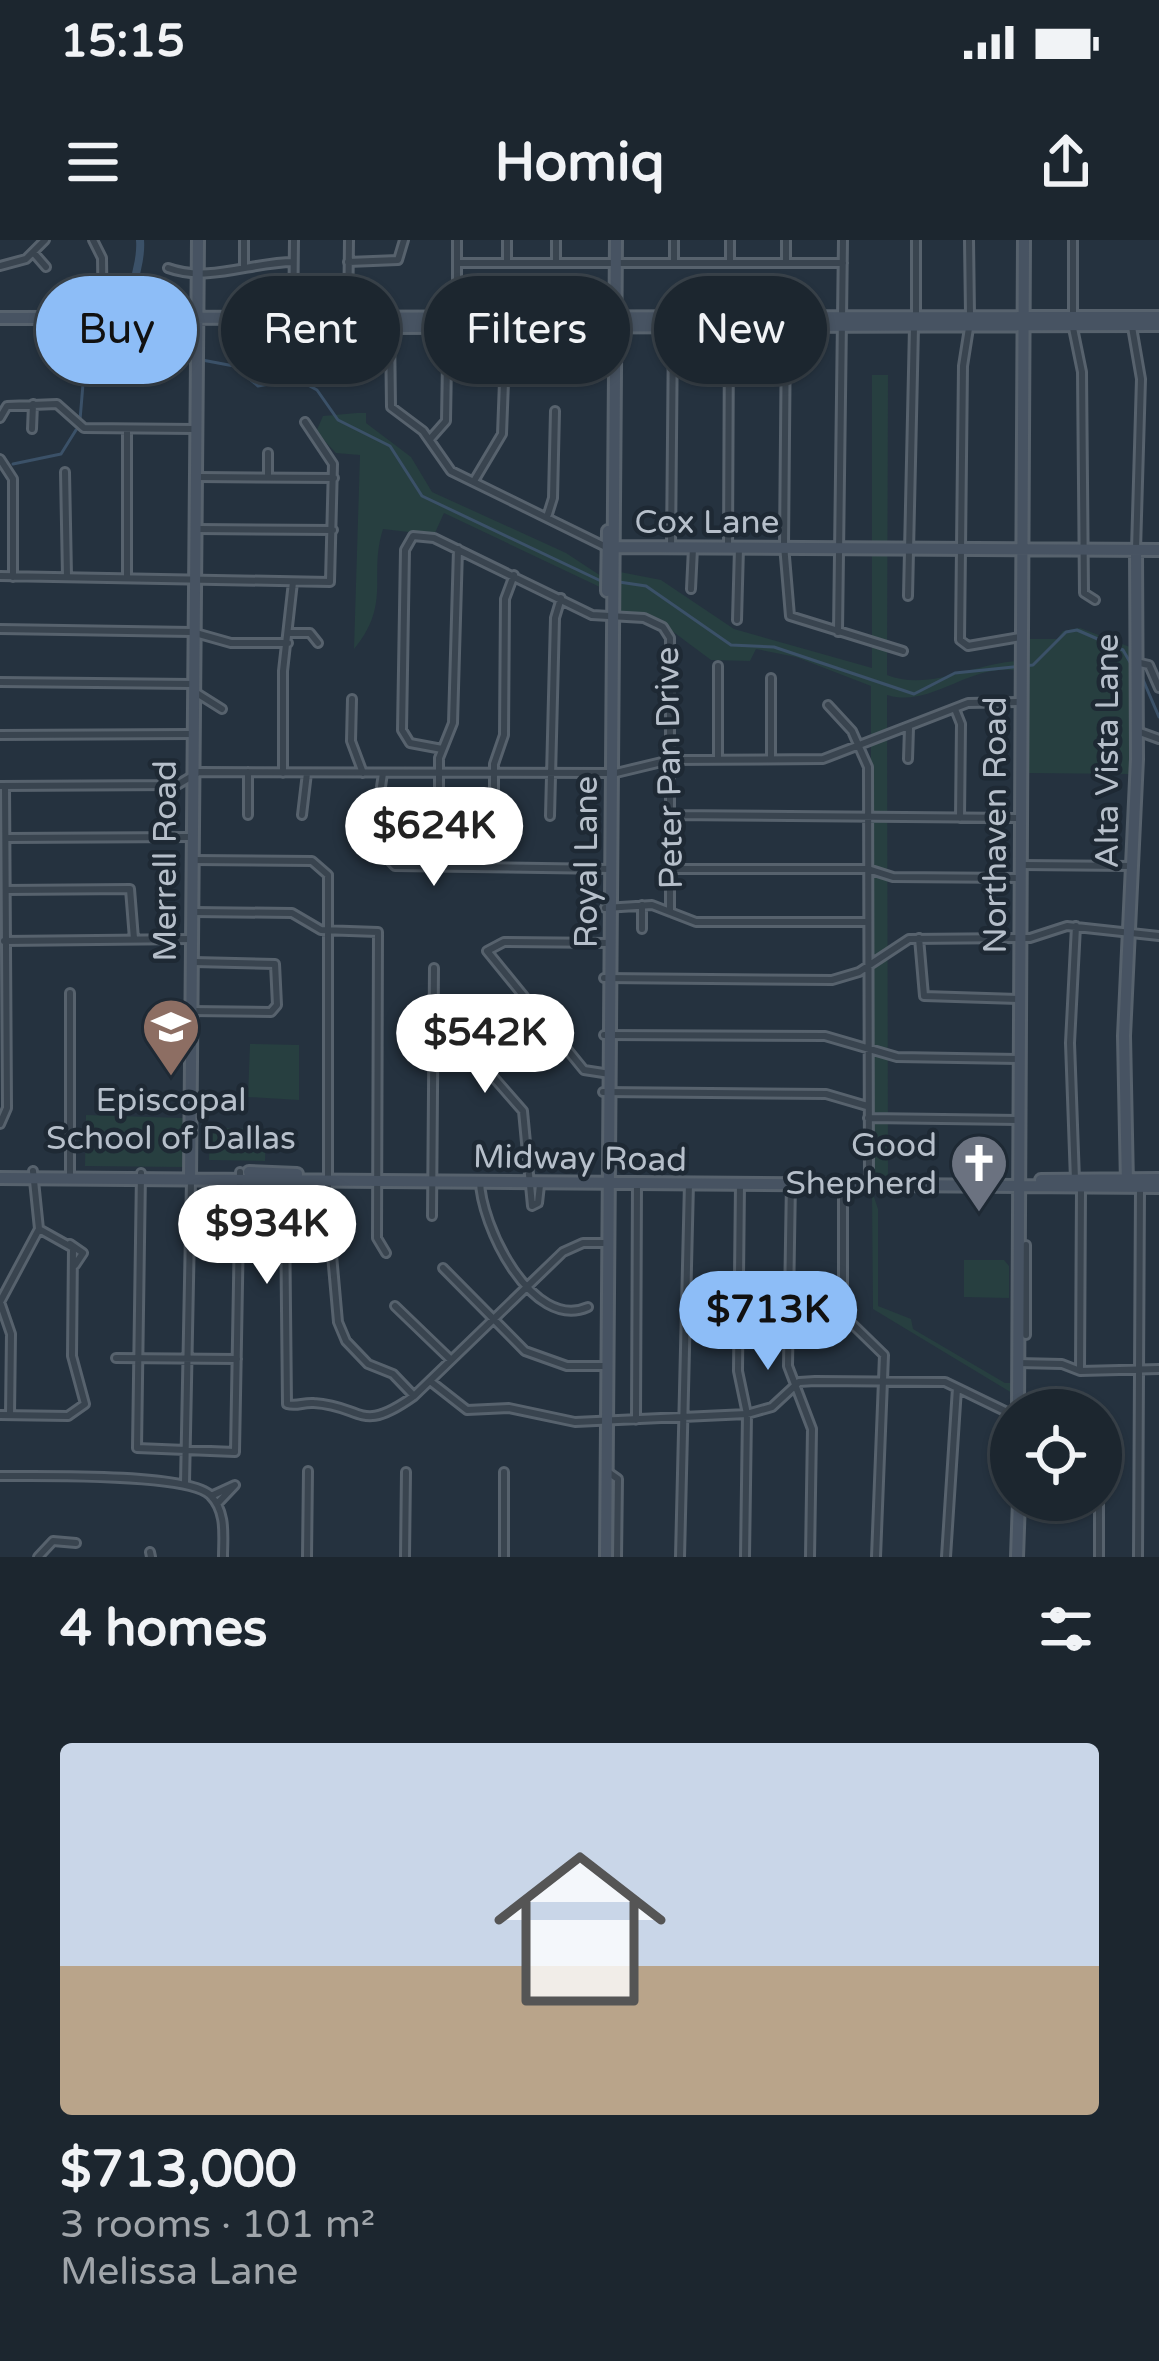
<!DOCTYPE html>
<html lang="en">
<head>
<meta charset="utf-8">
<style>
	body { margin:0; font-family:"Varela Round",sans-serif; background:#29323b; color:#f1f3f6; height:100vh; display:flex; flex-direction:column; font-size:45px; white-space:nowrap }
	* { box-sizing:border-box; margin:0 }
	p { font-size:39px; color:#a0a5aa }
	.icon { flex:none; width:66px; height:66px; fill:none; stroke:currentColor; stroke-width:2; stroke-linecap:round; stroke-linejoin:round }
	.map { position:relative; height:1317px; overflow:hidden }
	.details { display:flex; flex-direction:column; background:#1c262f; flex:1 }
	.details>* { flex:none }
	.top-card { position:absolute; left:36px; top:36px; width:1089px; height:108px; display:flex; gap:24px }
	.controls { position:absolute; left:990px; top:1149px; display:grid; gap:24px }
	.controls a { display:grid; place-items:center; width:132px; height:132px; border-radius:50%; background:#1c262f; box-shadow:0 3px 9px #0004,0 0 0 3px #3a434b; font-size:60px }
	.price { position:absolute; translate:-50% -102px; padding:0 27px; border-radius:42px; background:#fff; color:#222; font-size:39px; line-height:78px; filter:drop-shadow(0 3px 6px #0008) }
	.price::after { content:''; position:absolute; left:50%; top:72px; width:36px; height:27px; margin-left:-18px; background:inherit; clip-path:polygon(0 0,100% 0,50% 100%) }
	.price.selected { background:#8dbdf7; color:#111 }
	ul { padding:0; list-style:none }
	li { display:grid; align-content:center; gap:24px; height:636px; padding:0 60px }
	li+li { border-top:3px solid #3a434b }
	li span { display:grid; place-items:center; height:372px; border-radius:12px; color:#555 }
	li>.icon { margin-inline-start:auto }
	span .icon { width:216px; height:216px; fill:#fffc; stroke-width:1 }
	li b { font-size:51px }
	h2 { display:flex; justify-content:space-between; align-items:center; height:144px; padding:0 60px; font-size:51px }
	.chip { padding:0 42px; border-radius:54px; background:#1c262f; box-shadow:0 3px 9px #0004,0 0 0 3px #3a434b; font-size:42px; line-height:108px }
	.chip.selected { background:#8dbdf7; color:#111 }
	.status { display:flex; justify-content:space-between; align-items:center; height:84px; padding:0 60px; background:#1c262f; direction:ltr }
	.status svg { height:33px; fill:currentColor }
	header { display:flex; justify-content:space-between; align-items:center; height:156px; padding:0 60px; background:#1c262f; font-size:54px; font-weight:700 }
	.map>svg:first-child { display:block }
</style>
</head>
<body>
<div class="status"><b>15:15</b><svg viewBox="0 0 49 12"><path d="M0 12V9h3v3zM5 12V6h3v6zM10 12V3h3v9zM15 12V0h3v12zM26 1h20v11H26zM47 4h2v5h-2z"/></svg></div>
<header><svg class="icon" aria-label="menu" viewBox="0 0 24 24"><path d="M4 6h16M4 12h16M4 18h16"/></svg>Homiq<svg class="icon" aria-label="share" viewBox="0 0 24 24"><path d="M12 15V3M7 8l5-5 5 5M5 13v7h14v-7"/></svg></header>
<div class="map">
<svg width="1159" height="1317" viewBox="0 0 1159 1317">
	<rect width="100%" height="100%" fill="#25323f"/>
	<!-- green -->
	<path fill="#273f40" d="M872,135H888L887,435C929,452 974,423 1019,421V431C969,422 932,469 887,455L888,936L871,935V446L796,417L756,409L750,421L711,420L660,382L618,374L620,332L661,340L734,389L872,428Z
		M357,173H366V183L411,217L432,252L566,313L601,336L602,348L444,273L434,295L383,289C368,336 392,363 354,409L360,215L336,213L316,192L323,176Z
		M1080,388L1130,407L1131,534L1027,533V399H1057L1063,391Z
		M250,804L299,805V860L248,857Z
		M86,875L183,878V927L85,926Z
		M210,888L266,889L265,921L209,920Z
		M872,951L878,969V1066L911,1079L913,1089L1005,1143H1016L1017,1156L873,1069Z
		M964,1020H1004L1009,1026V1058L964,1057Z"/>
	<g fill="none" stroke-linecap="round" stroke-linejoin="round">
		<!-- stream -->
		<path stroke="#3b5168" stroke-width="3" d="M154,91L194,115
			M202,120L234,126L258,146L297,139L317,150L338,180L390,206L422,256L601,341
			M80,180L83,144L128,103L154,97
			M13,224L61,214L76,190
			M619,342L646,346L731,405L774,407L914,454L955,433L1033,425L1066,392L1077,390L1123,410L1134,429
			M1141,435L1159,477"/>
		<!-- river -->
		<path stroke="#3b5168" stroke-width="8" d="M140,0C143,35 120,46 149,74"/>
		<defs>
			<path id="street" d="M93,0L102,18L103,86
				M244,0V26
				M674,0V23
				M730,0V23
				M786,0V23
				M969,0L970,74
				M1073,0V74
				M33,12L46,27
				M348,22L398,20L404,0
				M556,22V0
				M457,23H843
				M507,23V0
				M0,26L26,19L45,0
				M168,28C209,43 252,22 293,22
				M916,74V0
				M293,87L294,0
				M348,87L349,0
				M1132,87L1141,139L1136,310
				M786,88L784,305L790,376L903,411
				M969,88L963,126L960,400L968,406L1020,397
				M1073,88L1082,132L1084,353L1095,360
				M390,89L391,167L423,191L451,231L606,307
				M0,178L7,166L57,164L84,188L195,189
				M32,189L33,164
				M431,198L446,181L447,121L457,96V0
				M0,219L13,239V337
				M65,232L67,336
				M198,237L334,238
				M268,237V213
				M474,241L502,194L506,89
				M548,274L553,258L555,171
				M197,289L333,290
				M671,308L673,88
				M728,308L729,88
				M0,336L330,342L333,224L305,182
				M127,338V189
				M691,349L693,308
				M908,356L914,87
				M737,380L739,308
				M0,389L192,392L231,403H288
				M838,392L843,0
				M290,393H310L318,403
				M1136,422L1149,425L1159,448
				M0,442L192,444
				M195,452L222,469
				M352,459L351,501L363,533
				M828,465L852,491L868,527L869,940
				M955,469L961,484L960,578
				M1137,491L1159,499
				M0,495L191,494
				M442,509L410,503L402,490L405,310L413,296L434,298L592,375L644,378L663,387L670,398V672
				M718,519V426
				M771,519V438
				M908,519L909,488
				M248,532V575
				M283,533V431L293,342
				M383,533L373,603L395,626L611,629
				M0,546L177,545L199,532L616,533L670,520L823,519L968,463L1022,462
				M302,575L307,533
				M494,575V524L504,495L505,359L514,335
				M670,575L1021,578
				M439,576V518L453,483L458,309
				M550,576L555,378L561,358
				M6,598L190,597
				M194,620L312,621L328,635V970L338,1082L346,1101L368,1124L393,1134L414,1156
				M1021,625L1131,626
				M670,629H868L893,637L1019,638
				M6,650L130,649L134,699
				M605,668L652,665L696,682H867
				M194,672L292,673L321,690L378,692L377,998L386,1013
				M642,689V665
				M919,698L924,756L1019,759
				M4,701L190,699
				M609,703L504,702L487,711L584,830L610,834
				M604,738L832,740L859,732L909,699L1030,698L1067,686L1159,696
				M433,768L523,871L532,966L538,963L540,945
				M190,771L271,772L277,765L275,724L194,722
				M604,795L825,796L897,817L1019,819
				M603,852L826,854L867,866
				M868,878L1018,880
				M0,884L7,868L5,546
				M141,933L137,1208L235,1212L240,932
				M70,936V753
				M480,940C480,984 532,1092 588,1067
				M1075,940L1070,803L1076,686
				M791,941L788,1126L812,1189L810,1317
				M843,943V1075L884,1115L876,1317
				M740,944L738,1131L747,1174L745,1317
				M327,970L285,973L287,1164C297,1167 303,1162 314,1163C364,1166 359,1195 414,1156L563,1012L583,1003H608
				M432,976L434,728
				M70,1004L83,1013L75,1025
				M443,1028L525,1111L567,1126H605
				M395,1066L450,1119
				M1026,1095V1005
				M116,1118L237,1119
				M1018,1123L1062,1124L1080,1131L1159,1129
				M1080,1131L1081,949
				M430,1141L467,1170L509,1168L575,1182L747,1174L772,1167L799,1142L815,1141L945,1142L1011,1174
				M1018,1166L1038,1170
				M0,1175L68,1176L85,1164L72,1116L73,1008L39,989L33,931
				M10,1175L11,1094L0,1062L39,989
				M636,1180L637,942
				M608,1232L618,1239L617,1317
				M0,1236C37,1236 188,1233 210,1255C227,1272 223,1296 223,1317
				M185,1243L191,941
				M211,1256L235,1245L217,1264
				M150,1312L151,1317
				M38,1317L53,1301L76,1303
				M307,1317L308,1231
				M405,1317L406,1232
				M504,1317V1232
				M680,1317L689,943
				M946,1317L957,1148
				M1099,1317V1260
				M1138,1317L1140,949"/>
			<path id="secondary" d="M0,78L1159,77
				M369,87L1159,85
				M610,307L1159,310
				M607,351L608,291
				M249,932L297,934
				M0,938L1159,947
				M190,939L198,0
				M1041,940L1159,939
				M1127,944L1124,796L1137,519L1136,310
				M1018,1170L1024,0
				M606,1317L616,0
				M1017,1317L1019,1260"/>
		</defs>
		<!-- street casing -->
		<use href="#street" stroke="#57626d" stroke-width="12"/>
		<!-- secondary casing -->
		<use href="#secondary" stroke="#57626d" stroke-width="16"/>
		<!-- street -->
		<use href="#street" stroke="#39444f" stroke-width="6"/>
		<!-- secondary -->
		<use href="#secondary" stroke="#475362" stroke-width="10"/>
	</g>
	<!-- icons -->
	<defs>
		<symbol id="school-pin" viewBox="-11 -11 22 30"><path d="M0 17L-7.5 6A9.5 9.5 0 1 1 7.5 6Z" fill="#8d6e63" stroke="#1e2934"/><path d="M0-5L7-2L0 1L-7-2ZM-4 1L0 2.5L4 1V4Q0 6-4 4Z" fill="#fff"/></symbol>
		<symbol id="church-pin" viewBox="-11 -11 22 30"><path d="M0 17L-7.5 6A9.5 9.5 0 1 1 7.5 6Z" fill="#6b7280" stroke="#1e2934"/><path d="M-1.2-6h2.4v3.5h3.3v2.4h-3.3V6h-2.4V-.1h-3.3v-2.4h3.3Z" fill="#fff"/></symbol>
	</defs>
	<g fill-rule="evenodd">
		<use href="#school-pin" x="138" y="754" width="66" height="90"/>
		<use href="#church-pin" x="946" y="890" width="66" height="90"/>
	</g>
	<g text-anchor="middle" stroke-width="9" stroke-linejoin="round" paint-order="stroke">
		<!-- street labels -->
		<g font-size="33" fill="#b6bfca" stroke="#1e2934">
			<text x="707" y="293">Cox Lane</text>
			<text transform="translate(1106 511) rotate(-90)" y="12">Alta Vista Lane</text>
			<text transform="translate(668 528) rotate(-91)" y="12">Peter Pan Drive</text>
			<text transform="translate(994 585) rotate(-90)" y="12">Northaven Road</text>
			<text transform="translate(164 621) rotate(-90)" y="12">Merrell Road</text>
			<text transform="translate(585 622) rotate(-90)" y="12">Royal Lane</text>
			<text transform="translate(580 917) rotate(1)" y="12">Midway Road</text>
		</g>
		<!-- poi labels -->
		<g font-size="33" fill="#b6bfca" stroke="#1e2934">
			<text x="171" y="871">Episcopal<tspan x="171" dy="38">School of Dallas</tspan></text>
			<text x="937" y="916" text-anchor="end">Good<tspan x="937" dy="38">Shepherd</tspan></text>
		</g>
	</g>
</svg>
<div class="controls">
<a><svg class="icon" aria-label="locate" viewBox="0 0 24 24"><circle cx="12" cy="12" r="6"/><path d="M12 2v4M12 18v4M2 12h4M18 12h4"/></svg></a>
</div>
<b class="price" style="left:434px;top:649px">$624K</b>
<b class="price" style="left:485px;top:856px">$542K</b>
<b class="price" style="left:267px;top:1047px">$934K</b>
<b class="price selected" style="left:768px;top:1133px">$713K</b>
<div class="top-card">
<a class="chip selected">Buy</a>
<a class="chip">Rent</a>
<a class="chip">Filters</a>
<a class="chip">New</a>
</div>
</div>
<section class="details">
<h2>4 homes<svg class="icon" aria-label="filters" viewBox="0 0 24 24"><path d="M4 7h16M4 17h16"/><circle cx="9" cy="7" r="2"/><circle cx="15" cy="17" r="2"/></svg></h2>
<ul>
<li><span style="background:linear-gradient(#c9d6e8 60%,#b9a48a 0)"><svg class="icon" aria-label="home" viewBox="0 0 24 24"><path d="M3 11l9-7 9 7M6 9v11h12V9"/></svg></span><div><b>$713,000</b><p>3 rooms · 101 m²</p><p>Melissa Lane</p></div></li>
</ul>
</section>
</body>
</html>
